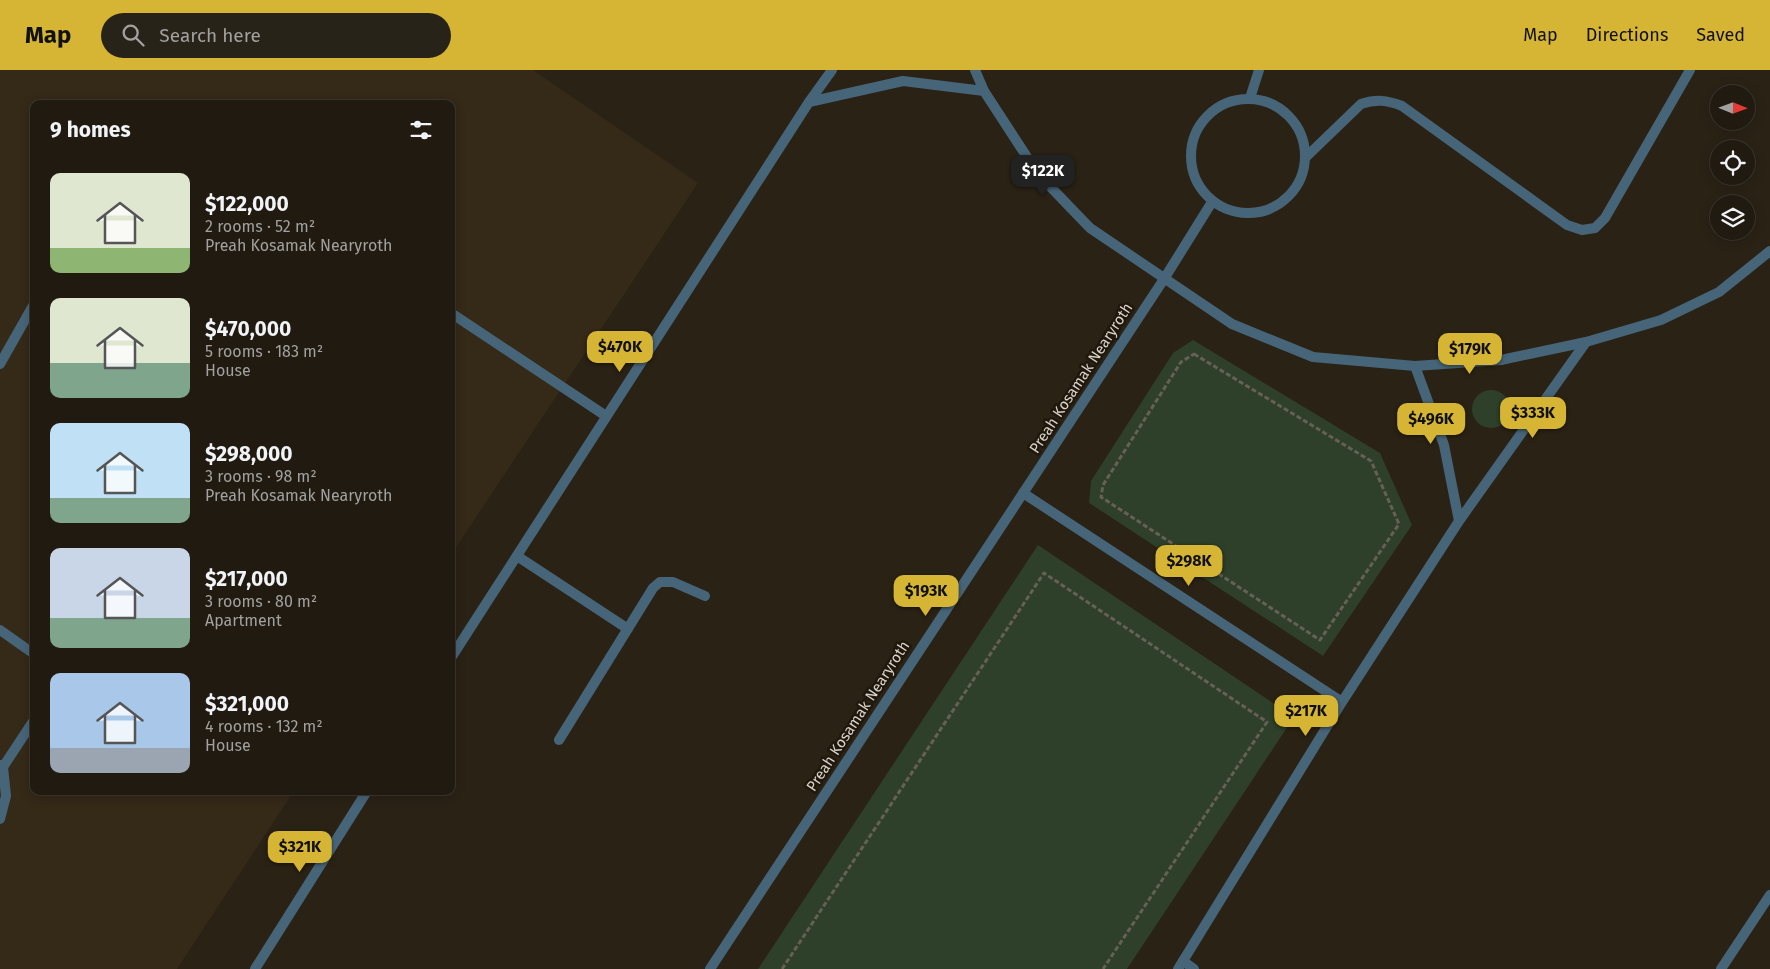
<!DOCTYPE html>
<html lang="en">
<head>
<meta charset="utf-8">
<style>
	body { margin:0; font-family:"Fira Sans",sans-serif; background:#282319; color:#f1f3f6; height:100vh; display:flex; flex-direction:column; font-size:19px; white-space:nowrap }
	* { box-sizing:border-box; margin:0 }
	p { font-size:16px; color:#a2a19f }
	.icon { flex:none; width:28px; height:28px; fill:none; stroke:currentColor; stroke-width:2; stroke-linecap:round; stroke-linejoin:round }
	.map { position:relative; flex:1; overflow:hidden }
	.panel { position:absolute; left:30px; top:30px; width:425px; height:695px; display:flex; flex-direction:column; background:#201a10; border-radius:10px; box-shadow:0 2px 12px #0003,0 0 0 1px #3d3830 }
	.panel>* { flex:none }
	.needle { width:32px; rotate:91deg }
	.tools { position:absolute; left:1710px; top:15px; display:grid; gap:10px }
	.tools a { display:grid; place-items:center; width:45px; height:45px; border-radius:50%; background:#201a10; box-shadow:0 2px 12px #0003,0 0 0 1px #3d3830; font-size:25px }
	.price { position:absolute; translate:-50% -42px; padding:0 11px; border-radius:10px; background:#d6b534; color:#111; font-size:16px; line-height:32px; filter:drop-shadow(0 1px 2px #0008) }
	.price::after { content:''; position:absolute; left:50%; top:30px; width:15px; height:11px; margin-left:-8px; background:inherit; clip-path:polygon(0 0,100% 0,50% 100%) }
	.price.active { background:#222; color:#fff }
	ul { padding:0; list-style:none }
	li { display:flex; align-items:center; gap:15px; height:125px; padding:0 20px }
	li span { display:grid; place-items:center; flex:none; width:140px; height:100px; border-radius:10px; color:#555 }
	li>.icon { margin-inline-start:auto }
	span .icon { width:60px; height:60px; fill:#fffc; stroke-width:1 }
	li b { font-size:21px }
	h2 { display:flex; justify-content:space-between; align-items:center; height:60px; padding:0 20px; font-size:21px }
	header { display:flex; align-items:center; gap:30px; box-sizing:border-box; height:70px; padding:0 25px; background:#d6b534; color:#111 }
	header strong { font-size:24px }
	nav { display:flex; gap:28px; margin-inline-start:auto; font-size:18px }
	.search { width:350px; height:45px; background:#282319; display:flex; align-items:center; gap:12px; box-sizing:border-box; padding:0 18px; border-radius:28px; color:#a2a19f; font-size:19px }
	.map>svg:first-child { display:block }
</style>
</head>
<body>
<header>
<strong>Map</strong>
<div class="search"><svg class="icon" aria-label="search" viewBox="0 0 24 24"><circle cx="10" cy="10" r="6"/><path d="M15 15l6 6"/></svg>Search here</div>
<nav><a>Map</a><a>Directions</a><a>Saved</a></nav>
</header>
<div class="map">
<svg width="1770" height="899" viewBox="0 0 1770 899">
	<rect width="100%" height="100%" fill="#2a2215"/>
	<!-- built -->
	<path fill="#352918" d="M0,0H533L698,113L451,485V34H34V721H294L177,899H0Z"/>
	<!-- green -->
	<path fill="#2e3f2a" d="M1193,270L1380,383L1412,455L1323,586L1089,433L1091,411L1173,283Z
		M1472 339a19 19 0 1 1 38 0a19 19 0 1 1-38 0Z
		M1038,475L1294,647L1127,899H758Z"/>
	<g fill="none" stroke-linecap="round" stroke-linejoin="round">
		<!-- path -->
		<path stroke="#676054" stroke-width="3" stroke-dasharray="5 2.5" stroke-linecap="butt" d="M1194,284L1371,391L1399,454L1320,570L1101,427L1103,415L1181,292Z
			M782,899L1044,503L1267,652L1103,899"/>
		<!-- service -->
		<path stroke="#476579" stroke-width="10" d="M1250,28L1259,0
			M1191 86a57 57 0 1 1 114 0a57 57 0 1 1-114 0Z
			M1305,88L1361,34C1376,29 1387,30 1402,36L1567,155L1582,160L1595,158L1605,148L1690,0
			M1164,209L1212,132
			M451,243L606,346
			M0,294L34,234
			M517,486L628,559
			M0,560L34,584
			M559,670L653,518L660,512H673L705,526
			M0,695L3,697L6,726L0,749
			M3,697L34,650
			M1183,891L1194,899"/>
		<!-- minor -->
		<path stroke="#476579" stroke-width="10" d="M809,32L903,11L984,21
			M1415,296L1444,375L1459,451
			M1023,423L1342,632
			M451,588L809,32L832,0
			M255,899L367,721
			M1178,899L1342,632L1459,451L1586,272
			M1721,899L1770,825"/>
		<!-- tertiary -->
		<path stroke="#476579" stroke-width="10" d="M975,0L984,21L1038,104L1090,158L1232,254L1313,287L1415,296L1501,290L1586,272L1661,250L1719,222L1770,181
			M710,899L1164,209"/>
	</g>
	<g text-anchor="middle" stroke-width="5" stroke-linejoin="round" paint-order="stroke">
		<!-- street labels -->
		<g font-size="15" fill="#d9d3cb" stroke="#20180c">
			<text transform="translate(1081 308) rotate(-57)" y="5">Preah Kosamak Nearyroth</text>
			<text transform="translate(858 646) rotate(-57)" y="5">Preah Kosamak Nearyroth</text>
		</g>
	</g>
</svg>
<div class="tools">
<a><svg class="needle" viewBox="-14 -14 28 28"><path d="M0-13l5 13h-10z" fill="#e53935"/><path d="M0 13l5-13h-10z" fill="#a2a19f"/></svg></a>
<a><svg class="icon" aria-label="locate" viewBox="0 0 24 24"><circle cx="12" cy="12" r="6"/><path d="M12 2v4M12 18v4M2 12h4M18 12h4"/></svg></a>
<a><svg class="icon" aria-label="layers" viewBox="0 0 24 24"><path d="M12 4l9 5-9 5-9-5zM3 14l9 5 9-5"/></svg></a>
</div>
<b class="price active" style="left:1043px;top:127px">$122K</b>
<b class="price" style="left:620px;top:303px">$470K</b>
<b class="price" style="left:1470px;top:305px">$179K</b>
<b class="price" style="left:1533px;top:369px">$333K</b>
<b class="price" style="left:1431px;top:375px">$496K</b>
<b class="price" style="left:1189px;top:517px">$298K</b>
<b class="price" style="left:926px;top:547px">$193K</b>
<b class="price" style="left:1306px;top:667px">$217K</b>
<b class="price" style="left:300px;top:803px">$321K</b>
<section class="panel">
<h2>9 homes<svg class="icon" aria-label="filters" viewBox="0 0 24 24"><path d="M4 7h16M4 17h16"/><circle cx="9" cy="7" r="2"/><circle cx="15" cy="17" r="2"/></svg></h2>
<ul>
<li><span style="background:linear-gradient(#dfe7d0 75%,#8fb573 0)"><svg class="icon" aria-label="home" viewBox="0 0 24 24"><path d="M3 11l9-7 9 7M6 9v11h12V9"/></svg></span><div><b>$122,000</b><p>2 rooms · 52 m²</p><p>Preah Kosamak Nearyroth</p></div></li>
<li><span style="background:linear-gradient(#dfe7d0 65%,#7fa58c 0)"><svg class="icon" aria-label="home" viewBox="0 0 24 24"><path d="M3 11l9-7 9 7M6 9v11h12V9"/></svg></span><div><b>$470,000</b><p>5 rooms · 183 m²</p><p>House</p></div></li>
<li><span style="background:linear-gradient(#bfe0f5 75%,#7fa58c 0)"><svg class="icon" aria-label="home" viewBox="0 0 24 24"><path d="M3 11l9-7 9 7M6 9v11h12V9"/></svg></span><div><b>$298,000</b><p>3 rooms · 98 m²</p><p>Preah Kosamak Nearyroth</p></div></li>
<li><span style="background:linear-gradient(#c9d6e8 70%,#7fa58c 0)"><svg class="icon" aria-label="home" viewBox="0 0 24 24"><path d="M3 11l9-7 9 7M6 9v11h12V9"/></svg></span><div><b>$217,000</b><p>3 rooms · 80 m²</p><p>Apartment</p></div></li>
<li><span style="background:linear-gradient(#a9c7e8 75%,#9aa5b1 0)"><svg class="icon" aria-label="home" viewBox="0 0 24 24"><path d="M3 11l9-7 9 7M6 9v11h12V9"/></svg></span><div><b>$321,000</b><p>4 rooms · 132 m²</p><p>House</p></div></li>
</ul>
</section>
</div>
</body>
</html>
